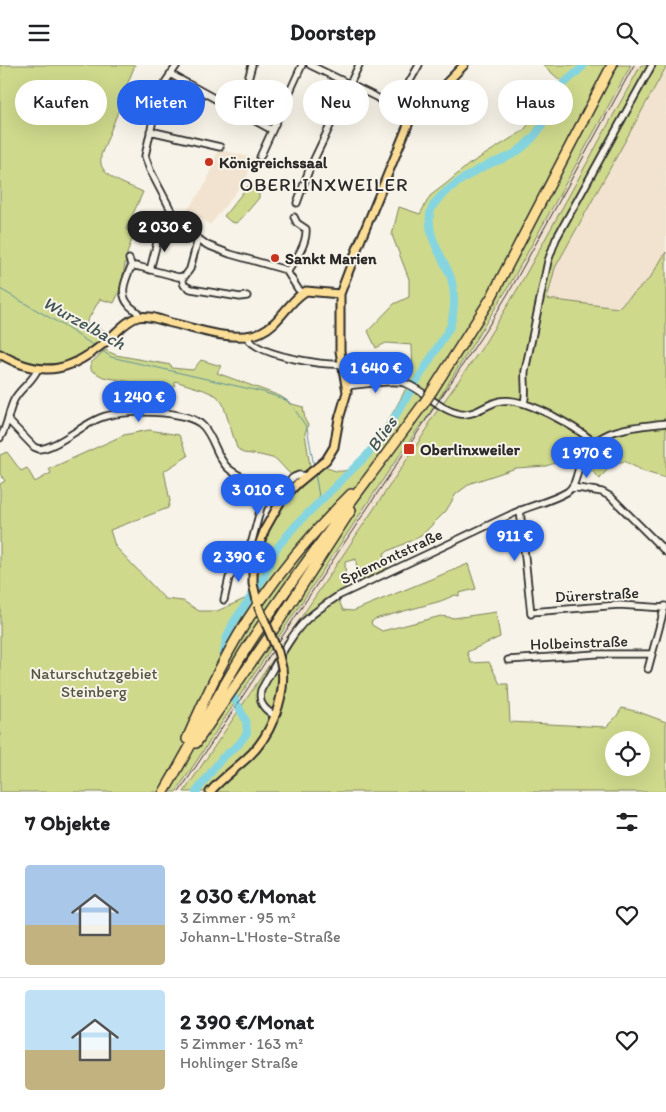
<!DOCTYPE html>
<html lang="de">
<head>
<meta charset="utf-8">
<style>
	body { margin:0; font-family:Itim,sans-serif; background:#f2f2f2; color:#202124; height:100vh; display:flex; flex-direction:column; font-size:19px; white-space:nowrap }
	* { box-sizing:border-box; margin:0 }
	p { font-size:16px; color:#757577 }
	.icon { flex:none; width:28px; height:28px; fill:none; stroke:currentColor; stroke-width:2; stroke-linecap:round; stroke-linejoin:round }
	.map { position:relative; height:727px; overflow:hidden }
	.side { display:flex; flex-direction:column; background:#fff; flex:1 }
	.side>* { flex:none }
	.hud { position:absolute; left:15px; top:15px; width:636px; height:45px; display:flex; gap:10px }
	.controls { position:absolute; left:605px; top:666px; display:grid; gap:10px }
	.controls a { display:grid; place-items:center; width:45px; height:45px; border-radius:50%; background:#fff; box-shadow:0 5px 20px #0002; font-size:25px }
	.price { position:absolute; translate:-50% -42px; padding:0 11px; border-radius:18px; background:#2563eb; color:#fff; font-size:16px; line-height:32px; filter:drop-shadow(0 1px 2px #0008) }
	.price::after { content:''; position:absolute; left:50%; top:30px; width:15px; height:11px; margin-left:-8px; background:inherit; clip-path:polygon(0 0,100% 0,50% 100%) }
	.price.selected { background:#222; color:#fff }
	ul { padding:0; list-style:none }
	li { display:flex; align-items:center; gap:15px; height:125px; padding:0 25px }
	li+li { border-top:1px solid #e0e0e0 }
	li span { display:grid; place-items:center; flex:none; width:140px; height:100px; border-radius:5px; color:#555 }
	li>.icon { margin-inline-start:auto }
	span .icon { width:60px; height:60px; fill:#fffc; stroke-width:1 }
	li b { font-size:21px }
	h2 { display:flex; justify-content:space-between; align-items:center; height:60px; padding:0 25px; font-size:21px }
	.tag { padding:0 18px; border-radius:22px; background:#fff; box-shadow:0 5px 20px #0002; font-size:18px; line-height:45px }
	.tag.selected { background:#2563eb; color:#fff }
	header { display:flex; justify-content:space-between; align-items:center; height:65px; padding:0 25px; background:#fff; font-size:22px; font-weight:800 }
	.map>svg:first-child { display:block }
</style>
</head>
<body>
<header><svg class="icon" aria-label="menu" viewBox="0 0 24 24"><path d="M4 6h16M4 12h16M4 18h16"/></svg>Doorstep<svg class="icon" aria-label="search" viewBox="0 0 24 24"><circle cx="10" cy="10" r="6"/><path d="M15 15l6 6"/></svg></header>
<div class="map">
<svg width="666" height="727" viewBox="0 0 666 727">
	<rect width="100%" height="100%" fill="#f7f3e8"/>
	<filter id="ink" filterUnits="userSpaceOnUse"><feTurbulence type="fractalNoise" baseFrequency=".02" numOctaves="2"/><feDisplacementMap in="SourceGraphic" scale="10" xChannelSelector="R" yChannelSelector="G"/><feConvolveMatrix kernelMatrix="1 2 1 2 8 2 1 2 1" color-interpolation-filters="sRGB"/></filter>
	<g filter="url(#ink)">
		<!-- built -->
		<path fill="#f1e3cf" d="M631,0H641L517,225L481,284L428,359L429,360L396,411L184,727H176L388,407L422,358H423L487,258L509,221Z
			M666,2V187L665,190L650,213L618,243L547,234L555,204Z
			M218,84L253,93L246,114L210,160L188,144L207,117Z"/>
		<!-- green -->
		<path fill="#ced98c" stroke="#7c825c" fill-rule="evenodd" d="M0,0H135L127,20V35L123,34L101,90C101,94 100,98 102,102C108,115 131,121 143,127L126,164L134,171C122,192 126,217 114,238L100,234L86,258L109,268C99,277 89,287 77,293C56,303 28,299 8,289L0,298Z
			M543,0H631L509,221L423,359L422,358L388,407L176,727H0V419L5,416L0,409V390L7,387L21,406L27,403L35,417L51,408L49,404L124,370L149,365L179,370L188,391L164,406L170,436L168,443L110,465L115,481L165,534L183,536L199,546H217L249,532L259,522C256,464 282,436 325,402C332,405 339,408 347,405C367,395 402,335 410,314C414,305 412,290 412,280L386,278L376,283L368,266L394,239L409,232V214L392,170L399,142L420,149L430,131L447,118L468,100L523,66L532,55L539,41L562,17Z
			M641,0H666V2L555,203L547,234L618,243L650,213L666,187V413L645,407L624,396C613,400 606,404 600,414L586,400L571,393L546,401L516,403L471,418L456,429L446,446L421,471L384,488L387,504L360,516L357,510L356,494L345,497L346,523L336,529L343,545L353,546L468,499L476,524L459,528V531L455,530L441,536L375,554L371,557L372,560L382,566L441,551L454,553L496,547L500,572L467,587L471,598L489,597L500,619H508L510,657L606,662L616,652L622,643L639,647L666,657V727H184L396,411L429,361L428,359L481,284L517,225ZM614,675H641V702H614Z
			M248,121H255L259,124V133L241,154L236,158L231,157L224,151Z
			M105,285L116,290L171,300L172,303L193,305L201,295L221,301L217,308L280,331L292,339L303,342L305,355L308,360L305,368L310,401L306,406L291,410L276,394L260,390L243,388L237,383L223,339L217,331L204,325L175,316V320L172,324L103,312L91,305V298Z"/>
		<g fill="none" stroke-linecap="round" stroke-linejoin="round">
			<!-- stream -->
			<path stroke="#619198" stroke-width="1" d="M0,224L59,258L96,282
				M101,285L111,292L263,327L286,335L293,342L307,363L314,401
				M315,408L320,437"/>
			<!-- river -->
			<path stroke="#85d5e1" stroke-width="8" d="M196,727L222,693L239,679L247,668L246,656L228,621L224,608L223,594L226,574L233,558L264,512L276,484L295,461L367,390L386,366L450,262C455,245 456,230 451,213C443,191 427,174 430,149C432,131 471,108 487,100C496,96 506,94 515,88C526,81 540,67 545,54C547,47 547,39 551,32C560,20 574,11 584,0"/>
			<defs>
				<path id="minor" d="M177,0L166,16L157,37L145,91L150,105L173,149L185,164L207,180L230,189L286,205L298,224L303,228
					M310,0L376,32L410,55
					M170,9L272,65
					M394,44L419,0
					M239,48L252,0
					M150,66L220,82
					M260,92L302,0
					M297,138L309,105L359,0
					M129,194L132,202
					M150,205L160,166
					M288,206C296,194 307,179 306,164L297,158L294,152
					M182,213L184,220L191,224L240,232L247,231
					M140,252C138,245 133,245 129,240C119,229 125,216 130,204L135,201L140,202L178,212L185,211L190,204L198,174
					M247,272C256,290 322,301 342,299
					M347,321C361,320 391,314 404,318C424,324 438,345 460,349C475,351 486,339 500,336C524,331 576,362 595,378
					M524,338C527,328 524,317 525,306L548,196L556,174L652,0
					M8,355L34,382L39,384C56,383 82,360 100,353C122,344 187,344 203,361C214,373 216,390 226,401C236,413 259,416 271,429
					M0,373C8,361 8,347 14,335C20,323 34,316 38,303
					M572,422L602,427L611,432L666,487
					M520,445L531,549
					M224,535L229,513L242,496L252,476L261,442L271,429L294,412L299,410L306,411
					M531,547L619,540L665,543
					M508,595L596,589H651
					M648,604L665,541
					M275,651C264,644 258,638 261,625C273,604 288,574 304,557C314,547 326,539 338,531C396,504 453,477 510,450C528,441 550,437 567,427C576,421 576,410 580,400C594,361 632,363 666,358"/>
				<path id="major" d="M0,289C44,315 73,306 110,273C118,266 127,255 138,252C147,250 158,254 168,257C193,263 237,279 261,267C279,259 287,239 303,228L306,226L340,229
					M258,540L253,519V503L255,491L265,464L282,434L298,418L326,395L334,382L339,354L347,327L340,286V229L359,179L410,55L464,0
					M210,727C221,714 234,705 247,693C270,673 286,633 282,603"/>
				<path id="highway" d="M432,326L491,233L612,0
					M187,674C207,628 229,581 258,539C285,500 317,463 351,429
					M196,678L270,570L351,445
					M164,727C195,675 221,621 255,570C309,490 368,415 424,338"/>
			</defs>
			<!-- minor casing -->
			<use href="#minor" stroke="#2b2b2b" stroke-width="9"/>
			<!-- major casing -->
			<use href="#major" stroke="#2b2b2b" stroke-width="11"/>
			<!-- highway casing -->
			<use href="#highway" stroke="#2b2b2b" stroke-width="12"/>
			<!-- minor -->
			<use href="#minor" stroke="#f7f3e8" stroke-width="5.5"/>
			<!-- major -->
			<use href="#major" stroke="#fdde96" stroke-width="7"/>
			<!-- highway -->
			<use href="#highway" stroke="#fdde96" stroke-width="9"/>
			<!-- rail -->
			<path stroke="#2b2b2b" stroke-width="1" d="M179,727L489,260L512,222L634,0"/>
			<defs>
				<path id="major-bridge" d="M258,540L278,587L282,603"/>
				<path id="highway-bridge" d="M424,338L432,326"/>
			</defs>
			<!-- major-bridge casing -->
			<use href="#major-bridge" stroke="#2b2b2b" stroke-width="11" stroke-linecap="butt"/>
			<!-- highway-bridge casing -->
			<use href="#highway-bridge" stroke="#2b2b2b" stroke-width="12" stroke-linecap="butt"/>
			<!-- major-bridge -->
			<use href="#major-bridge" stroke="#fdde96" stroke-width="7"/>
			<!-- highway-bridge -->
			<use href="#highway-bridge" stroke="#fdde96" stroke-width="9"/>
		</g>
	</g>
	<!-- markers -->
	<g fill="#c8321e" stroke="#f7f3e8" stroke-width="2">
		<circle cx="209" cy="97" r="5"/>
		<circle cx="275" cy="193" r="5"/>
		<rect x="403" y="378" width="12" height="12" rx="2.5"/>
	</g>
	<g text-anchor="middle" stroke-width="4" stroke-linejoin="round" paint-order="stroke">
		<!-- poi labels -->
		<g font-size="16" font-weight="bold" fill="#2b2b2b" stroke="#f7f3e8" text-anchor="start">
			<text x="219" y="103">Königreichssaal</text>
			<text x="285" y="199">Sankt Marien</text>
			<text x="420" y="390">Oberlinxweiler</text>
		</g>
		<!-- street labels -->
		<g font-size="16" fill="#2b2b2b" stroke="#f7f3e8">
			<text transform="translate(391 491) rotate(-25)" y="6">Spiemontstraße</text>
			<text transform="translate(597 529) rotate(-3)" y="6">Dürerstraße</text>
			<text transform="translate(579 577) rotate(-2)" y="6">Holbeinstraße</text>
		</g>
		<!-- park labels -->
		<g font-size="16" fill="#545643" stroke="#f7f3e8">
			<text x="94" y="614">Naturschutzgebiet<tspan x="94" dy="18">Steinberg</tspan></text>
		</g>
		<!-- water labels -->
		<g font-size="18" font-style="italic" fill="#425658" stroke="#f7f3e8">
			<text transform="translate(84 258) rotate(29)" y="6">Wurzelbach</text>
			<text transform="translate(382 369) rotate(-55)" y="6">Blies</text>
		</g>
		<!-- quarter labels -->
		<g font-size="19" letter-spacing="1" fill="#2b2b2b" stroke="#f7f3e8">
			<text x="324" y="126">OBERLINXWEILER</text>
		</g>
	</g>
</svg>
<div class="controls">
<a><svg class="icon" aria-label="locate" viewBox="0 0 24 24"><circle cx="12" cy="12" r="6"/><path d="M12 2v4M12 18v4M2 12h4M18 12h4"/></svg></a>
</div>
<b class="price selected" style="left:165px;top:188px">2 030 €</b>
<b class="price" style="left:376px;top:329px">1 640 €</b>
<b class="price" style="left:139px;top:358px">1 240 €</b>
<b class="price" style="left:587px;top:414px">1 970 €</b>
<b class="price" style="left:258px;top:451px">3 010 €</b>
<b class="price" style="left:515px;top:497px">911 €</b>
<b class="price" style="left:239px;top:518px">2 390 €</b>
<div class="hud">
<a class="tag">Kaufen</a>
<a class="tag selected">Mieten</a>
<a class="tag">Filter</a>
<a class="tag">Neu</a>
<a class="tag">Wohnung</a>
<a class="tag">Haus</a>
</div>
</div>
<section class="side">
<h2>7 Objekte<svg class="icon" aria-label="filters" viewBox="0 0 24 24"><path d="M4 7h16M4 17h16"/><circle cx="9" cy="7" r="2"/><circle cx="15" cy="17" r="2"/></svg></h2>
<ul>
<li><span style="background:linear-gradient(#a9c7e8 60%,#c2b280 0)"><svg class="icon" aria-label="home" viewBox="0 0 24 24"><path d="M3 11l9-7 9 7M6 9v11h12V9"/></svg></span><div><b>2 030 €/Monat</b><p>3 Zimmer · 95 m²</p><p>Johann-L'Hoste-Straße</p></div><svg class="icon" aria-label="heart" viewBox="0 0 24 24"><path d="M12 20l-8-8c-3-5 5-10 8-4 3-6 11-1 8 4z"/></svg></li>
<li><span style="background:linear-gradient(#bfe0f5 60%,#c2b280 0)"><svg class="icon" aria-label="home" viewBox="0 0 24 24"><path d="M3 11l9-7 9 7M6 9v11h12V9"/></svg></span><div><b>2 390 €/Monat</b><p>5 Zimmer · 163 m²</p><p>Hohlinger Straße</p></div><svg class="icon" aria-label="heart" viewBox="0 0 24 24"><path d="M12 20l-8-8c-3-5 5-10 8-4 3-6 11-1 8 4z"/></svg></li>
</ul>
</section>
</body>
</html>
